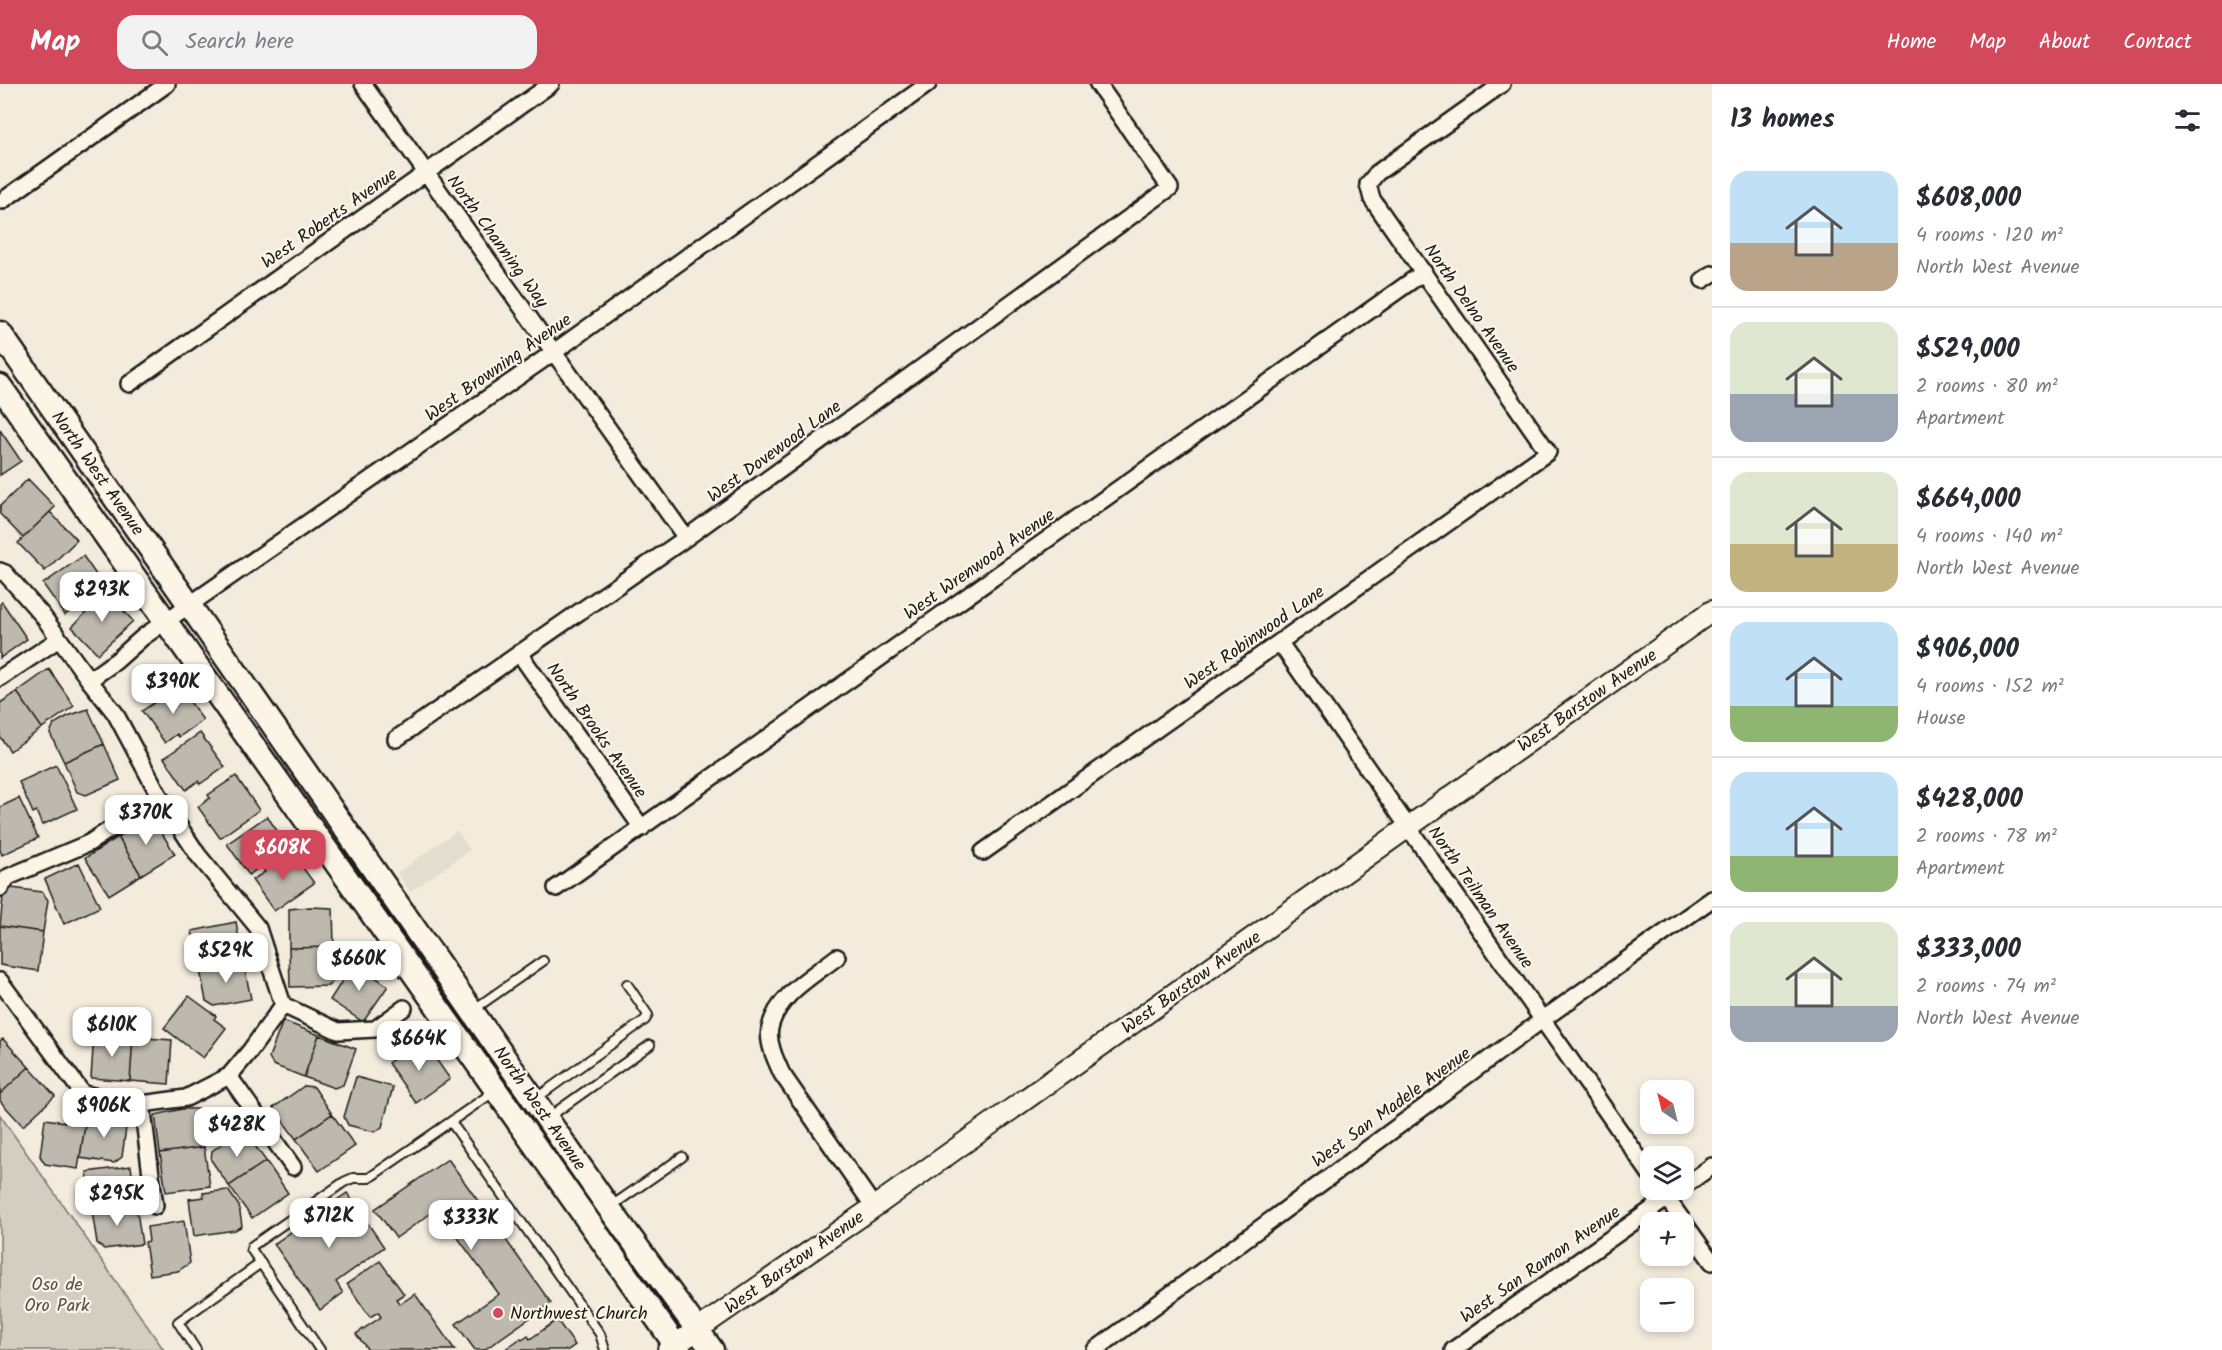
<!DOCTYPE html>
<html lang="en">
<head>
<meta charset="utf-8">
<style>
	body { margin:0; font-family:Kalam,sans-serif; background:#f2f2f3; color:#2b2b33; height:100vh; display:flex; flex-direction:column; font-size:22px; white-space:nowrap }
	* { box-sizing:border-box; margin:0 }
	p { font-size:20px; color:#7c7c81 }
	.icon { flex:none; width:33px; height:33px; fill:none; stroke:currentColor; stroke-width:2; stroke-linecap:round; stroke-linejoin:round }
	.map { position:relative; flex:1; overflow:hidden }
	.panel { display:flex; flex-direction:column; background:#fff; width:510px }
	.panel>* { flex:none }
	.needle { width:39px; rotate:325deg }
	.fabs { position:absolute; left:1640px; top:996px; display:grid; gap:12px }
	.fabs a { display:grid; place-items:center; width:54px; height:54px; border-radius:12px; background:#fff; box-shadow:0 3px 9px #0003; font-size:30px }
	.price { position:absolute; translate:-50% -51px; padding:0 14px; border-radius:12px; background:#fff; color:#222; font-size:20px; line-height:39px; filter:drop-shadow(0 2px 3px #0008) }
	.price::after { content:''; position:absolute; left:50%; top:36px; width:18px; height:14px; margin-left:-9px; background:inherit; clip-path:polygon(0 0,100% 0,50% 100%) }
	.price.on { background:#d1495b; color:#fff }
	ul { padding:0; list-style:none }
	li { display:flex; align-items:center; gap:18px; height:150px; padding:0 18px }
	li+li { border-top:2px solid #e1e1e2 }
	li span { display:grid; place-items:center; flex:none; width:168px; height:120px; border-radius:18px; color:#555 }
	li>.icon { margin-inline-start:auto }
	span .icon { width:72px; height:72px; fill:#fffc; stroke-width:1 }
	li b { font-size:26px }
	h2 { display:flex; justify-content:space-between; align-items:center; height:72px; padding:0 18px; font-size:26px }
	header { display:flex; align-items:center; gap:36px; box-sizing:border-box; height:84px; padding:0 30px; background:#d1495b; color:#fff }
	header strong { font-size:28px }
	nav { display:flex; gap:33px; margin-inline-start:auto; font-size:21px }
	.search { width:420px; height:54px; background:#f2f2f3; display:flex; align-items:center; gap:15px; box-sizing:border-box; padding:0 21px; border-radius:18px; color:#7c7c81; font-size:22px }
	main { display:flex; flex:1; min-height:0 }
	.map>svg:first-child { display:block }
</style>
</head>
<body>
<header>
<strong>Map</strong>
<div class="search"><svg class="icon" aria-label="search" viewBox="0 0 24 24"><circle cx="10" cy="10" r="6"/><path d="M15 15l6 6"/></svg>Search here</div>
<nav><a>Home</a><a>Map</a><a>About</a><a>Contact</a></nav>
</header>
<main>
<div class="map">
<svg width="1712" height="1266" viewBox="0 0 1712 1266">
	<rect width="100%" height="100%" fill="#f3ecdd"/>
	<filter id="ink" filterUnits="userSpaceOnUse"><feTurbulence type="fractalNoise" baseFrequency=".0167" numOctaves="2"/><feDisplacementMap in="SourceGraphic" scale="12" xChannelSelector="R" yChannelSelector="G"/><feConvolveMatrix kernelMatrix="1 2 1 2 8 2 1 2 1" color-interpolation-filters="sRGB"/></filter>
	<g filter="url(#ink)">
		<!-- built -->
		<path fill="#e3ddcf" d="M457,747L470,766L410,808L397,789Z"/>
		<!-- green -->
		<path fill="#d3cec1" stroke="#78756e" stroke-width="1.5" d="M0,1031L164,1266H0Z"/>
		<!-- building -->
		<path fill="#beb9ae" stroke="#1c1c1c" stroke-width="1.5" d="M0,346L21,377L0,391Z
			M28,395L55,423L23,454L0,430V422Z
			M50,428L77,456L45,487L18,459Z
			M83,472L106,505L65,531L43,500Z
			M106,508L133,537L98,570L72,543Z
			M2,518L27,555L0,574V520Z
			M49,585L74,622L42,644L17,608Z
			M179,602L203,636L179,653L177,650L165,659L142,627Z
			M17,608L42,644L10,667L0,653V619Z
			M88,625L104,660L64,678L50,649L54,640L68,632Z
			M200,649L225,683L200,700L198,697L186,706L164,674Z
			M104,660L120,696L86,711L77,708L64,678Z
			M56,681L77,725L42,741L36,727L33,729L19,698Z
			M236,692L259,726L220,754L198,723L210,714L208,711Z
			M19,714L38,754L2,771L0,766V723Z
			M151,732L175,770L141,791L118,753Z
			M267,732L290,766L263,785L261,782L249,791L227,760Z
			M118,753L141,791L109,811L85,774Z
			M290,766L314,799L274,827L252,796L265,788L263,785Z
			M79,779L100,823L64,840L45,795Z
			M4,803L42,808L48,816L43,848L0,842Z
			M310,823L333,824L334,863L289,864V825Z
			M236,838L243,877L200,886L192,847Z
			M0,842L43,848L38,887L0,881Z
			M334,863V896L328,902L290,903L289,864Z
			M243,877L251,915L214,922L206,917L200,886Z
			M354,878L388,902L363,938L330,916Z
			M189,912L216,932L214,935L226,944L203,974L164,944Z
			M283,937L319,951L304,993L273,981L269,973Z
			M94,950L133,953L130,997L91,994Z
			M319,951L356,965L343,1001L334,1004L304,993Z
			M133,953L172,956L169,1000L130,997Z
			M3,955L29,983L0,1010V957Z
			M419,958L428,970L431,968L450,995L416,1019L388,979Z
			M29,983L55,1012L23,1042L0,1017V1010Z
			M356,993L393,1003L382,1043L375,1048L348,1041L344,1033Z
			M304,1002L314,1003L332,1030L296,1055L273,1024Z
			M182,1025H199L204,1063L160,1069L155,1031Z
			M89,1030L127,1036L122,1073L114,1079L80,1074L85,1041L87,1042Z
			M332,1030L355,1062L319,1087L296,1055Z
			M45,1035L85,1041L78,1085L45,1080L40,1072Z
			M243,1045L266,1077L229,1102L211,1076L212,1067Z
			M204,1063L210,1102L166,1108L160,1069Z
			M448,1075L551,1219L484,1266H475L456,1240L499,1210L437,1125L396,1154L375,1125Z
			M266,1077L288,1109L252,1134L229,1102Z
			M131,1082L136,1121L92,1127L87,1088Z
			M228,1106L239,1122L242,1142L235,1146L194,1152L189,1115L204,1113L203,1109Z
			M347,1109L384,1163L336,1198L343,1209L320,1226L274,1160Z
			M136,1121L142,1160L104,1165L97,1159L92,1127Z
			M184,1137L190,1179L178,1187L150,1191L145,1158L149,1157L147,1143Z
			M380,1177L404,1210L396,1215L400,1220L415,1210L455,1266H368L356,1250L381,1233L378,1228L370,1233L347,1200Z
			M557,1236L575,1261L568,1266H504L521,1254L522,1256L528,1252L530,1255Z"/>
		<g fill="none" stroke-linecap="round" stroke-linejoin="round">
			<defs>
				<path id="service" d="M473,926L543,877
					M535,1015L645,936L648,931L627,900
					M549,1033L650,961
					M451,1038L600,1250L605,1266
					M610,1123L682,1073
					M196,1266L178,1238L261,1179
					M320,1266L251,1165L252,1162L344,1098L353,1094H369L495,1007"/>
				<path id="minor" d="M363,0L686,454
					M2,117L167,0
					M1703,196L1712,190
					M129,300L551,0
					M0,487L5,489L42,531L89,596L115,629L160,713L198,771L258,844L283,921L250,967L229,992L186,1014L142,1020
					M1280,559L1650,1090
					M519,569L642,744
					M0,594L59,555
					M89,596L116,577L143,553L554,268L928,0
					M396,655L686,454L1170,104L1098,0
					M983,768L1548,368L1372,115L1368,100L1377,89L1502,0
					M0,804L8,793L89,759L160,713
					M556,804L1424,188
					M837,873C813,892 777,911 770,944C767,959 776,977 782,990L874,1123
					M0,897L83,1010L142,1020L155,1122
					M283,921L338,947L375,945L404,924
					M229,992L293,1083
					M1683,1103L1712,1082
					M1661,1106L1712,1178
					M1095,1266L1542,936L1712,815
					M1453,1266L1679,1106"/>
				<path id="tertiary" d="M668,1266L874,1123L1712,527"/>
				<path id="secondary" d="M0,249L609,1124L712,1266
					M0,302L679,1266"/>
			</defs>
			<!-- service casing -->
			<use href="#service" stroke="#1c1c1c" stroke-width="12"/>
			<!-- minor casing -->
			<use href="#minor" stroke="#1c1c1c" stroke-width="20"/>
			<!-- tertiary casing -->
			<use href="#tertiary" stroke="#1c1c1c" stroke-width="24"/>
			<!-- secondary casing -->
			<use href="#secondary" stroke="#1c1c1c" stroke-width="27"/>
			<!-- service -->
			<use href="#service" stroke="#fcf5e5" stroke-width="8"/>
			<!-- minor -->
			<use href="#minor" stroke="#fcf5e5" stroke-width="15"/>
			<!-- tertiary -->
			<use href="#tertiary" stroke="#fcf5e5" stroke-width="20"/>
			<!-- secondary -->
			<use href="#secondary" stroke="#fcf5e5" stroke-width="22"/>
		</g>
	</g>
	<!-- markers -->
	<circle fill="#d1495b" stroke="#fcf5e5" stroke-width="2" cx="498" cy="1229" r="6"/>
	<g text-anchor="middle" stroke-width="4.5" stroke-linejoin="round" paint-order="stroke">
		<!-- street labels -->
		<g font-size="18" fill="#1c1c1c" stroke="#fcf5e5">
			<text transform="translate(329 134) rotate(-35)" y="6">West Roberts Avenue</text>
			<text transform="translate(498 157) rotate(54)" y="6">North Channing Way</text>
			<text transform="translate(1472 224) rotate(55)" y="6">North Delno Avenue</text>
			<text transform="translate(498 283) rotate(-35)" y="6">West Browning Avenue</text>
			<text transform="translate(774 367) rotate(-36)" y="6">West Dovewood Lane</text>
			<text transform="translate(98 389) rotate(55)" y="6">North West Avenue</text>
			<text transform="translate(979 480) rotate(-35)" y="6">West Wrenwood Avenue</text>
			<text transform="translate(1254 553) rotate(-35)" y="6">West Robinwood Lane</text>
			<text transform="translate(1587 616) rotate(-35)" y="6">West Barstow Avenue</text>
			<text transform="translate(597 646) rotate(55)" y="6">North Brooks Avenue</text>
			<text transform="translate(1481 813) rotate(55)" y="6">North Teilman Avenue</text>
			<text transform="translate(1191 898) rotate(-35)" y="6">West Barstow Avenue</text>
			<text transform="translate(1391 1023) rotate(-36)" y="6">West San Madele Avenue</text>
			<text transform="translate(540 1024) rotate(55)" y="6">North West Avenue</text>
			<text transform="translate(794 1178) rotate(-35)" y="6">West Barstow Avenue</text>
			<text transform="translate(1540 1180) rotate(-35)" y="6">West San Ramon Avenue</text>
		</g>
		<!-- park labels -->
		<g font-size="18" fill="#53514e" stroke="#fcf5e5">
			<text x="57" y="1206">Oso de<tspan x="57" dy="21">Oro Park</tspan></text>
		</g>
		<!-- poi labels -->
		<g font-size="18" fill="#1c1c1c" stroke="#fcf5e5" text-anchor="start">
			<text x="510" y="1235">Northwest Church</text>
		</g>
	</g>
</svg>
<div class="fabs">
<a><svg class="needle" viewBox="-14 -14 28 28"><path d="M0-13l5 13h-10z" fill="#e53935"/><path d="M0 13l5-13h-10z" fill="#7c7c81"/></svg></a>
<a><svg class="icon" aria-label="layers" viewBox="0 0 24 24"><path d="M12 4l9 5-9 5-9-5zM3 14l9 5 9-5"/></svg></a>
<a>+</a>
<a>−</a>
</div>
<b class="price" style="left:102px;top:539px">$293K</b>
<b class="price" style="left:173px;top:631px">$390K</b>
<b class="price" style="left:146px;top:762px">$370K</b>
<b class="price on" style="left:283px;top:797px">$608K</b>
<b class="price" style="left:226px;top:900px">$529K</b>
<b class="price" style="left:359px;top:908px">$660K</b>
<b class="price" style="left:112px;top:974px">$610K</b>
<b class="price" style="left:419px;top:988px">$664K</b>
<b class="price" style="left:104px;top:1055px">$906K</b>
<b class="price" style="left:237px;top:1074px">$428K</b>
<b class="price" style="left:117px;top:1143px">$295K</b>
<b class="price" style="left:329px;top:1165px">$712K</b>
<b class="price" style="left:471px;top:1167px">$333K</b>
</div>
<section class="panel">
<h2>13 homes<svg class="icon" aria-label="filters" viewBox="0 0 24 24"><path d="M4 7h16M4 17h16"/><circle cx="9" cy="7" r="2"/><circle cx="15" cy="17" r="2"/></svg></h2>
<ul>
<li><span style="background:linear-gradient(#bfe0f5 60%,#b9a48a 0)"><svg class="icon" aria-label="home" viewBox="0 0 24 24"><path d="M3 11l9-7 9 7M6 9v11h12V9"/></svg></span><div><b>$608,000</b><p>4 rooms · 120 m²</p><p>North West Avenue</p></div></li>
<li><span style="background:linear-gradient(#dfe7d0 60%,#9aa5b1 0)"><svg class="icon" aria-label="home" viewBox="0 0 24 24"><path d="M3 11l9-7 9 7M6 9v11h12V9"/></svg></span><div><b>$529,000</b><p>2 rooms · 80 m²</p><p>Apartment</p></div></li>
<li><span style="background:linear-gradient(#dfe7d0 60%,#c2b280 0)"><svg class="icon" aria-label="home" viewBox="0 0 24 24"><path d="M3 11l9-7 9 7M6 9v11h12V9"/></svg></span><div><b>$664,000</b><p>4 rooms · 140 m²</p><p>North West Avenue</p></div></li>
<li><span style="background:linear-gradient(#bfe0f5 70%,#8fb573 0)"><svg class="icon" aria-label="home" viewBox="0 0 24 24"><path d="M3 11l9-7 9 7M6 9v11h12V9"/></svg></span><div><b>$906,000</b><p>4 rooms · 152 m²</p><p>House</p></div></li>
<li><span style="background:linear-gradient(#bfe0f5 70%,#8fb573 0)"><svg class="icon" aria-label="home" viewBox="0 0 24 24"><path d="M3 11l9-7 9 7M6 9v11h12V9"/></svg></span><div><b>$428,000</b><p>2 rooms · 78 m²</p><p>Apartment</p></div></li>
<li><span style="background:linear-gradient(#dfe7d0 70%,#9aa5b1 0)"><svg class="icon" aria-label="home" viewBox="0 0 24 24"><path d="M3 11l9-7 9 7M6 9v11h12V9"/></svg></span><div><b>$333,000</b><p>2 rooms · 74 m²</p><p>North West Avenue</p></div></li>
</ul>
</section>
</main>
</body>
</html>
